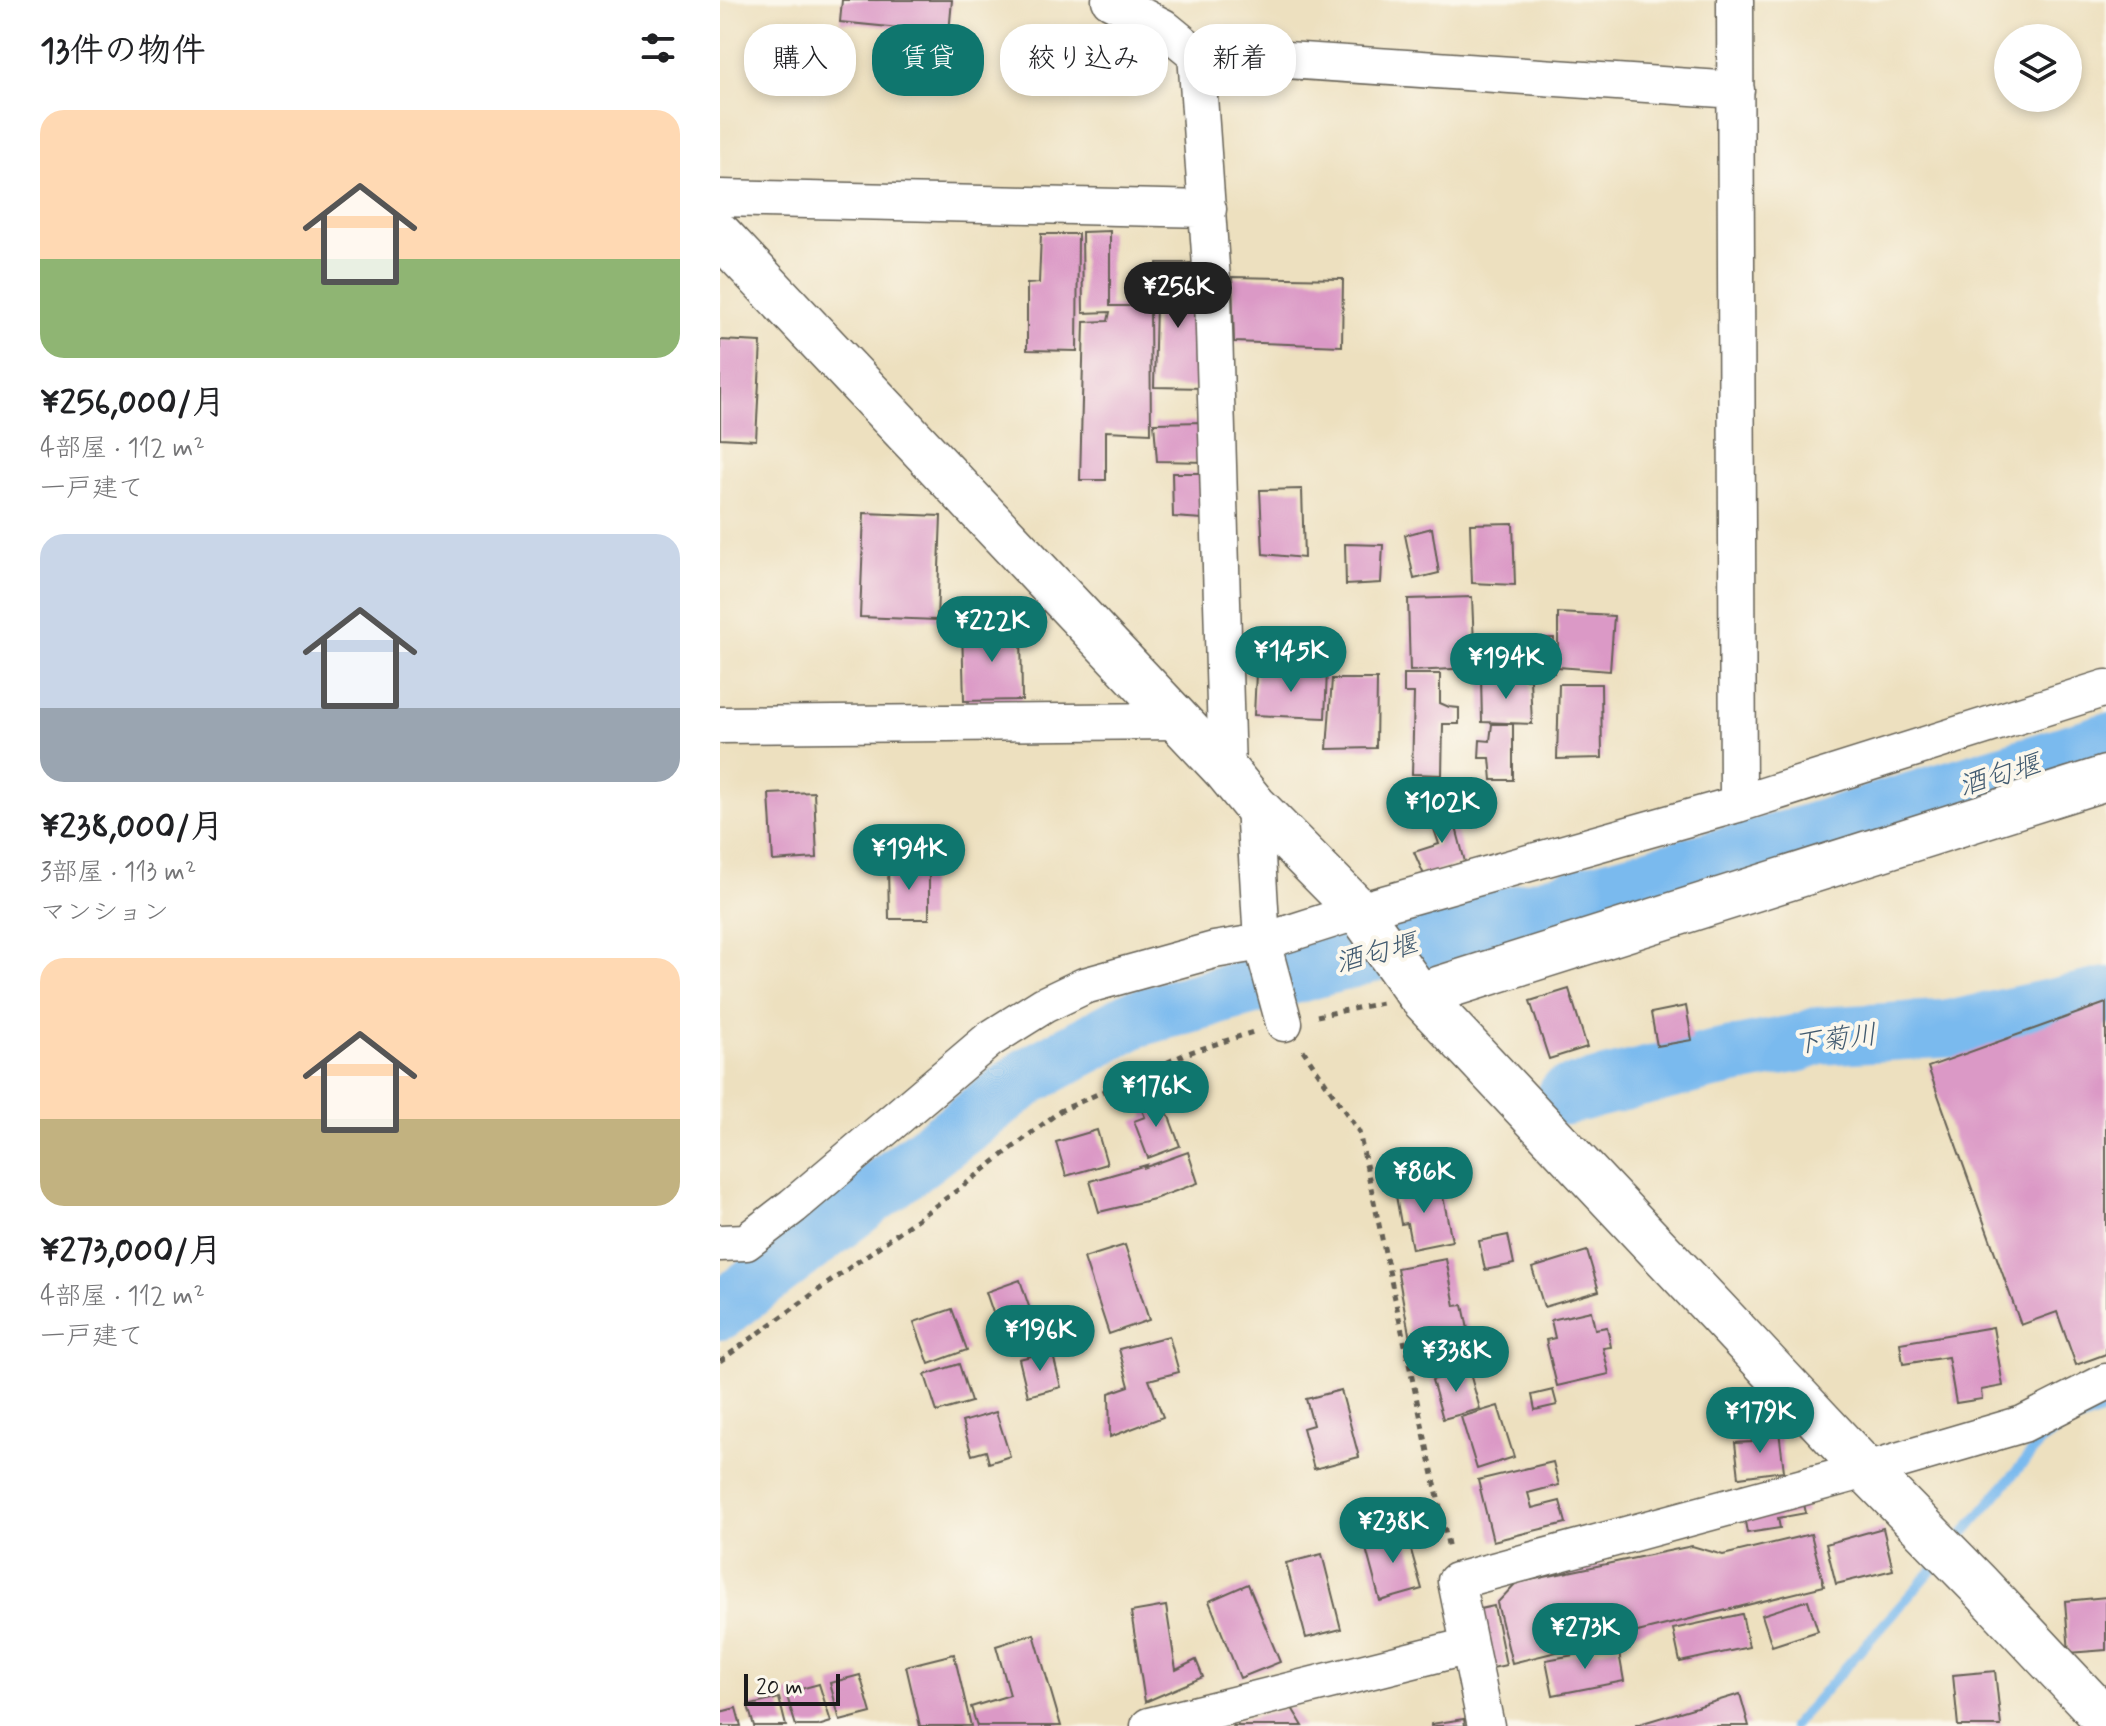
<!DOCTYPE html>
<html lang="ja">
<head>
<meta charset="utf-8">
<style>
	body { margin:0; font-family:Mynerve,"Klee One",sans-serif; background:#f6f6f6; color:#202124; height:100vh; display:flex; flex-direction:column; font-size:30px; white-space:nowrap }
	* { box-sizing:border-box; margin:0 }
	p { font-size:26px; color:#757577 }
	.icon { flex:none; width:44px; height:44px; fill:none; stroke:currentColor; stroke-width:2; stroke-linecap:round; stroke-linejoin:round }
	.map { position:relative; flex:1; overflow:hidden }
	.sheet { display:flex; flex-direction:column; background:#fff; width:720px }
	.sheet>* { flex:none }
	.guide { position:absolute; left:24px; top:24px; width:760px; height:72px; display:flex; gap:16px }
	.tools { position:absolute; left:1274px; top:24px; display:grid; gap:16px }
	.tools a { display:grid; place-items:center; width:88px; height:88px; border-radius:50%; background:#fff; box-shadow:0 4px 12px #0003; font-size:40px }
	.scale { position:absolute; left:24px; bottom:20px; width:96px; box-sizing:border-box; padding-left:8px; border:4px solid #1c1c1c; border-top:0; font-size:22px; line-height:28px; white-space:nowrap; color:#1c1c1c; -webkit-text-stroke:6px #fbf7ec; paint-order:stroke }
	.price { position:absolute; translate:-50% -68px; padding:0 18px; border-radius:28px; background:#0f766e; color:#fff; font-size:26px; line-height:52px; filter:drop-shadow(0 2px 4px #0008) }
	.price::after { content:''; position:absolute; left:50%; top:48px; width:24px; height:18px; margin-left:-12px; background:inherit; clip-path:polygon(0 0,100% 0,50% 100%) }
	.price.on { background:#222; color:#fff }
	ul { padding:0; list-style:none }
	li { display:grid; align-content:center; gap:16px; height:424px; padding:0 40px }
	li span { display:grid; place-items:center; height:248px; border-radius:24px; color:#555 }
	li>.icon { margin-inline-start:auto }
	span .icon { width:144px; height:144px; fill:#fffc; stroke-width:1 }
	li b { font-size:34px }
	h2 { display:flex; justify-content:space-between; align-items:center; height:96px; padding:0 40px; font-size:34px }
	.chip { padding:0 28px; border-radius:32px; background:#fff; box-shadow:0 4px 12px #0003; font-size:28px; line-height:72px }
	.chip.on { background:#0f766e; color:#fff }
	main { display:flex; flex:1; min-height:0 }
	.map>svg:first-child { display:block }
</style>
</head>
<body>
<main>
<section class="sheet">
<h2>13件の物件<svg class="icon" aria-label="filters" viewBox="0 0 24 24"><path d="M4 7h16M4 17h16"/><circle cx="9" cy="7" r="2"/><circle cx="15" cy="17" r="2"/></svg></h2>
<ul>
<li><span style="background:linear-gradient(#ffd9b3 60%,#8fb573 0)"><svg class="icon" aria-label="home" viewBox="0 0 24 24"><path d="M3 11l9-7 9 7M6 9v11h12V9"/></svg></span><div><b>¥256,000/月</b><p>4部屋 · 112 m²</p><p>一戸建て</p></div></li>
<li><span style="background:linear-gradient(#c9d6e8 70%,#9aa5b1 0)"><svg class="icon" aria-label="home" viewBox="0 0 24 24"><path d="M3 11l9-7 9 7M6 9v11h12V9"/></svg></span><div><b>¥238,000/月</b><p>3部屋 · 113 m²</p><p>マンション</p></div></li>
<li><span style="background:linear-gradient(#ffd9b3 65%,#c2b280 0)"><svg class="icon" aria-label="home" viewBox="0 0 24 24"><path d="M3 11l9-7 9 7M6 9v11h12V9"/></svg></span><div><b>¥273,000/月</b><p>4部屋 · 112 m²</p><p>一戸建て</p></div></li>
</ul>
</section>
<div class="map">
<svg width="1386" height="1726" viewBox="0 0 1386 1726">
	<rect width="100%" height="100%" fill="#fbf7ec"/>
	<filter id="ink" filterUnits="userSpaceOnUse"><feTurbulence type="fractalNoise" baseFrequency=".0125" numOctaves="2"/><feDisplacementMap in="SourceGraphic" scale="16" xChannelSelector="R" yChannelSelector="G"/><feConvolveMatrix kernelMatrix="1 2 1 2 8 2 1 2 1" color-interpolation-filters="sRGB"/></filter>
	<filter id="wash" filterUnits="userSpaceOnUse"><feTurbulence type="fractalNoise" baseFrequency=".006" numOctaves="4" result="noise"/><feDisplacementMap in="SourceGraphic" scale="32" xChannelSelector="R" yChannelSelector="G"/><feGaussianBlur stdDeviation="1.8" result="paint"/><feColorMatrix in="noise" values="0 0 0 0 0 0 0 0 0 0 0 0 0 0 0 0 0 1.4 0 .05"/><feComposite in="paint" operator="in"/></filter>
	<g filter="url(#wash)">
		<rect width="100%" height="100%" fill="#ede0bf"/>
		<g fill="none" stroke-linecap="round" stroke-linejoin="round">
			<!-- stream -->
			<path stroke="#7abaee" stroke-width="10" d="M1234,1545L1320,1443L1345,1425L1386,1410
				M1073,1726L1221,1560"/>
			<!-- river -->
			<path stroke="#7abaee" stroke-width="58" d="M846,1096L988,1061L1079,1043L1098,1036L1237,1028L1386,996
				M0,1311L309,1076L414,1019L1072,838L1386,742"/>
		</g>
		<g id="blocks">
			<!-- building -->
			<path fill="#db99c6" d="M122,0H232L229,33L120,22Z
				M390,231V306H430L431,433L386,431V480H360L364,322L388,321L390,312L363,313L362,232Z
				M321,234H358L357,351L307,350V284L319,283Z
				M437,263H474L475,320L486,319L485,388L434,387Z
				M512,277L623,279L622,346L514,342Z
				M0,340L41,342L36,440L0,438Z
				M484,422L488,462L437,461L434,423Z
				M452,473H481L483,519L453,517Z
				M582,489L584,558L543,554L540,490Z
				M144,513L221,516L217,620L140,617Z
				M793,523L795,585L752,583L750,524Z
				M712,528L719,573L694,579L685,535Z
				M625,544L663,545L661,583L626,585Z
				M752,597L755,668L690,671L688,599Z
				M838,613L894,616L890,671L838,667Z
				M301,627L302,700L244,701L242,628Z
				M834,638V673H785L786,639Z
				M607,671L605,718L534,715L536,673Z
				M684,674H720V703L729,707L739,708V724H723L722,775L692,774L694,693H684Z
				M761,677L810,679L812,724L762,722Z
				M612,679H657L656,748L607,749Z
				M839,684H881L882,758L837,759Z
				M772,724H793V780H772L770,758H759L760,740L770,741Z
				M94,792L97,858L53,861L49,794Z
				M731,808L745,862L704,875L694,852L719,844L709,814Z
				M209,865V919H169L168,866Z
				M849,989L867,1047L829,1059L810,1001Z
				M1386,1003V1354L1356,1365L1337,1312L1301,1325L1208,1067Z
				M966,1006L972,1040L937,1046L931,1013Z
				M442,1098L460,1146L428,1158L414,1121L425,1117L420,1106Z
				M377,1130L387,1164L346,1176L336,1142Z
				M468,1152L478,1183L434,1199L379,1212L370,1181L426,1165L423,1168Z
				M720,1182L732,1241L692,1249L687,1223L681,1224L675,1190Z
				M788,1235L794,1264L765,1270L759,1241Z
				M405,1245L429,1320L389,1334L364,1258Z
				M867,1251L879,1291L824,1307L812,1268Z
				M726,1259L735,1306L743,1305L750,1339L692,1350L677,1268Z
				M300,1280L318,1333L284,1345L266,1292Z
				M232,1309L247,1350L209,1364L194,1322Z
				M871,1311L875,1329L887,1327L891,1347L883,1348L889,1374L837,1386L826,1340L835,1338L831,1320Z
				M1273,1327L1283,1386L1261,1390L1262,1399L1236,1403L1228,1357L1183,1364L1180,1343Z
				M449,1336L459,1372L429,1380L443,1417L390,1437L389,1393L409,1386L399,1349Z
				M332,1351L341,1387L308,1396L299,1359Z
				M239,1364L251,1402L217,1412L205,1375Z
				M749,1370L760,1409L723,1419L712,1380Z
				M621,1390L639,1457L594,1469L583,1428L593,1425L586,1399Z
				M833,1390L837,1405L815,1410L812,1395Z
				M778,1406L794,1457L757,1469L741,1417Z
				M1038,1406L1039,1429L1013,1431L1011,1408Z
				M276,1412L290,1456L269,1463L266,1451L252,1455L242,1422Z
				M1059,1431L1064,1471L1019,1477L1015,1443L1032,1442L1031,1434Z
				M833,1462L839,1485L808,1493L812,1508L840,1501L846,1523L773,1541L758,1480Z
				M1083,1500L1086,1513L1058,1518L1060,1528L1027,1533L1023,1510Z
				M1163,1528L1173,1570L1116,1584L1106,1544Z
				M685,1529L702,1589L660,1601L644,1541Z
				M1091,1534L1104,1586L792,1663L777,1603L796,1583L972,1546L1003,1555Z
				M602,1554L621,1629L586,1638L566,1563Z
				M528,1584L560,1662L520,1678L489,1601Z
				M1386,1597V1650L1349,1653L1345,1601Z
				M1088,1600L1098,1631L1052,1646L1042,1615Z
				M446,1606L456,1670L476,1660L483,1677L425,1702L411,1612Z
				M774,1606L786,1665L759,1671L760,1609Z
				M1022,1614L1029,1647L960,1662L953,1629Z
				M314,1634L341,1726H257L251,1707L290,1695L276,1646Z
				M898,1647L904,1681L833,1695L826,1660Z
				M234,1654L251,1726H200L186,1666Z
				M1275,1671L1281,1726H1238L1233,1675Z
				M140,1675L151,1713L120,1721L110,1683Z
				M99,1684L111,1722L98,1726H76L66,1693Z
				M1020,1694L1029,1726H916V1725Z
				M59,1698L66,1726H34L28,1706Z
				M16,1708L21,1726H0V1712Z
				M572,1708L583,1726H513L512,1723Z
				M744,1719L745,1726H711V1724Z"/>
		</g>
	</g>
	<g filter="url(#ink)">
		<use href="#blocks" fill-opacity="0" stroke="#656155" stroke-width="2"/>
		<g fill="none" stroke-linecap="round" stroke-linejoin="round">
			<defs>
				<path id="minor" d="M390,0L443,27L476,54L493,295L507,772
					M1015,0L1018,804
					M476,54L1016,90
					M0,198L488,209
					M0,725L459,721
					M534,805L542,942L564,1023
					M0,1243L26,1242L73,1206L270,1039L324,1005L364,986L494,950L542,942L639,911L1018,804L1386,688
					M429,1726L749,1646
					M766,1726L736,1581L1146,1470L1303,1424L1386,1382"/>
				<path id="tertiary" d="M0,235L507,772L534,805L639,911L699,995L1146,1470L1258,1584L1386,1720
					M699,995L1386,778"/>
			</defs>
			<!-- minor casing -->
			<use href="#minor" stroke="#656155" stroke-width="39"/>
			<!-- tertiary casing -->
			<use href="#tertiary" stroke="#656155" stroke-width="47"/>
			<!-- path -->
			<path stroke="#656155" stroke-width="5" stroke-dasharray="6 6" stroke-linecap="butt" d="M597,1016L662,1003
				M583,1050L639,1132L729,1549
				M0,1361L243,1186L340,1111L468,1053L533,1032"/>
			<!-- minor -->
			<use href="#minor" stroke="#fff" stroke-width="36"/>
			<!-- tertiary -->
			<use href="#tertiary" stroke="#fff" stroke-width="44"/>
		</g>
	</g>
	<g text-anchor="middle" stroke-width="8" stroke-linejoin="round" paint-order="stroke">
		<!-- water labels -->
		<g font-size="28" font-style="italic" fill="#425b70" stroke="#fbf7ec">
			<text transform="translate(1279 774) rotate(-17)" y="10">酒匂堰</text>
			<text transform="translate(656 952) rotate(-15)" y="10">酒匂堰</text>
			<text transform="translate(1115 1038) rotate(-7)" y="10">下菊川</text>
		</g>
	</g>
</svg>
<div class="tools">
<a><svg class="icon" aria-label="layers" viewBox="0 0 24 24"><path d="M12 4l9 5-9 5-9-5zM3 14l9 5 9-5"/></svg></a>
</div>
<div class="scale">20 m</div>
<b class="price on" style="left:458px;top:330px">¥256K</b>
<b class="price" style="left:272px;top:664px">¥222K</b>
<b class="price" style="left:571px;top:694px">¥145K</b>
<b class="price" style="left:786px;top:701px">¥194K</b>
<b class="price" style="left:722px;top:845px">¥102K</b>
<b class="price" style="left:189px;top:892px">¥194K</b>
<b class="price" style="left:436px;top:1129px">¥176K</b>
<b class="price" style="left:704px;top:1215px">¥86K</b>
<b class="price" style="left:320px;top:1373px">¥196K</b>
<b class="price" style="left:736px;top:1394px">¥338K</b>
<b class="price" style="left:1040px;top:1455px">¥179K</b>
<b class="price" style="left:673px;top:1565px">¥238K</b>
<b class="price" style="left:865px;top:1671px">¥273K</b>
<div class="guide">
<a class="chip">購入</a>
<a class="chip on">賃貸</a>
<a class="chip">絞り込み</a>
<a class="chip">新着</a>
</div>
</div>
</main>
</body>
</html>
